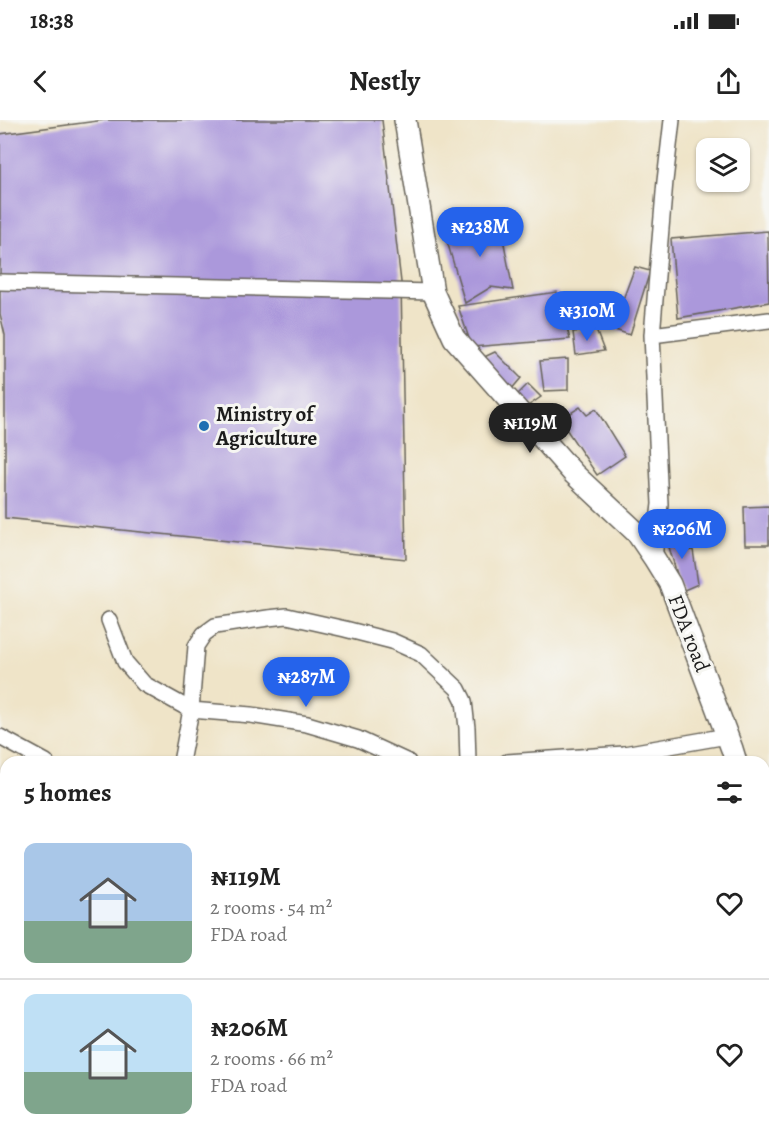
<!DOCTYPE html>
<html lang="en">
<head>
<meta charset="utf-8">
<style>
	body { margin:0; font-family:Alegreya,serif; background:#f6f6f6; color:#222; height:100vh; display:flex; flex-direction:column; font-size:22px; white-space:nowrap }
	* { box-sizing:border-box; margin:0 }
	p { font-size:20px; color:#767676 }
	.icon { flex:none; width:33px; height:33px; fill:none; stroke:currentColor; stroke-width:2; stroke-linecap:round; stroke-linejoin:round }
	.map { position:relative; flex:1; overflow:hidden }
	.drawer { position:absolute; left:0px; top:636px; width:770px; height:386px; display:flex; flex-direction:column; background:#fff; border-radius:18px 18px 0 0; box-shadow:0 2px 4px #0004 }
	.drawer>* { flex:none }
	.fabs { position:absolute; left:696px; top:18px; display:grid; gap:12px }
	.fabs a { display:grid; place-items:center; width:54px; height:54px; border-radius:12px; background:#fff; box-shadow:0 2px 4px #0004; font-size:30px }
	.price { position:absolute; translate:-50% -51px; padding:0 14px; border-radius:21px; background:#2563eb; color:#fff; font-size:20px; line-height:39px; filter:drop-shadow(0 2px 3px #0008) }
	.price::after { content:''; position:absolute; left:50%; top:36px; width:18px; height:14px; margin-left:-9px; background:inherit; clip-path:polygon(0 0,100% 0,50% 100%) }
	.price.active { background:#222; color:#fff }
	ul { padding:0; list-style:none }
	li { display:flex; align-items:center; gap:18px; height:150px; padding:0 24px }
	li+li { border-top:2px solid #e0e0e0 }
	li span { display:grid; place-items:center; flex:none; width:168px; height:120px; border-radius:12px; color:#555 }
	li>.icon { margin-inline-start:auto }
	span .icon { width:72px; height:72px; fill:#fffc; stroke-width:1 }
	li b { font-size:26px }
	h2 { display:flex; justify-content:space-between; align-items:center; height:72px; padding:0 24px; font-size:26px }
	.status { display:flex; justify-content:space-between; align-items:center; height:42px; padding:0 30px; background:#fff; direction:ltr }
	.status svg { height:16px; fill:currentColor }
	header { display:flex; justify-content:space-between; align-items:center; height:78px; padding:0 24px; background:#fff; font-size:27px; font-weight:700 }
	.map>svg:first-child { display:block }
</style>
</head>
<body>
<div class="status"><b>18:38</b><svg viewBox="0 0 49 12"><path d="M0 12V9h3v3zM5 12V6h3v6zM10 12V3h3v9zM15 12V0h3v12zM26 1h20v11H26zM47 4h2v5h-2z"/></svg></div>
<header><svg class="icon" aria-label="back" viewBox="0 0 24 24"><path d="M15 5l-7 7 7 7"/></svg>Nestly<svg class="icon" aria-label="share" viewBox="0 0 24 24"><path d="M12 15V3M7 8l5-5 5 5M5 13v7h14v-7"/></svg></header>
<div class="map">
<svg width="769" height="1021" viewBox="0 0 769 1021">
	<rect width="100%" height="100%" fill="#f6f6f2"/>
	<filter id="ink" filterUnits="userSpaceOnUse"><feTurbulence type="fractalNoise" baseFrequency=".0167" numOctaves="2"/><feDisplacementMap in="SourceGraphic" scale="12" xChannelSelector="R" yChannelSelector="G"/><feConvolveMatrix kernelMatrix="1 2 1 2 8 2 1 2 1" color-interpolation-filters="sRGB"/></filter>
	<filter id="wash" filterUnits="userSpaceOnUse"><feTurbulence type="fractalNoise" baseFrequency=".008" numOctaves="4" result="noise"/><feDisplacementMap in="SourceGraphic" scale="24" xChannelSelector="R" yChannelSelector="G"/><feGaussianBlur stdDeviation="1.35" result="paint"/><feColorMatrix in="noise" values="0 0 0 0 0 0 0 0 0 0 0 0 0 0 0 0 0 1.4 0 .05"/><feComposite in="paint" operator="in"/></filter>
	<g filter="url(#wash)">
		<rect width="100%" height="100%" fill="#efe4c8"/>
		<g id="blocks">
			<!-- building -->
			<path fill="#ab98db" d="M105,0H382L401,162L406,439L5,398V215L0,194V14Z
				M477,95L501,108L513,170L491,167L465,183L447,121Z
				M768,111L769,182L678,198L671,119Z
				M635,147L650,151L630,215L612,209Z
				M557,172L570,219L472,227L458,186Z
				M596,210L604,231L576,235L573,212Z
				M495,232L521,258L510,271L482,238Z
				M568,239V270L544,271L540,241Z
				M528,264L541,277L525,288L517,275Z
				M580,287L587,295L596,289L625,336L597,355L560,300Z
				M769,386V425H745L744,387Z
				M687,394L714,395L716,421L686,420Z
				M675,404L684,431L693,430L698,464L682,471L664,410Z
				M769,949V1021H430V1016H764V950Z"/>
		</g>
	</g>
	<g filter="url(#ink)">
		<use href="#blocks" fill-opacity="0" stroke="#666258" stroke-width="1.5"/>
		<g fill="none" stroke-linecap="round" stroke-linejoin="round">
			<defs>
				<path id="street" d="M0,162L433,172
					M652,215L665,61L672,0
					M654,438L660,384L652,215L769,200
					M109,500L125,542L144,564L191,590L251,595L307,604L358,619L408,642
					M0,617L46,642
					M181,642L191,590L196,526L204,514L215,506L268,498L287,496L345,509L392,521L421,534L458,569L464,581L467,608L468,642
					M507,642L624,634L727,616
					M764,672L769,673
					M422,1016V1021
					M6,1021L9,1016"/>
				<path id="secondary" d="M405,0L433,172L454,218L574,354L637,413L654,438L670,464L732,629L736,642
					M764,823L769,843"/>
			</defs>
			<!-- street casing -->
			<use href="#street" stroke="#666258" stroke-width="18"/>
			<!-- secondary casing -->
			<use href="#secondary" stroke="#666258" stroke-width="24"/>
			<!-- street -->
			<use href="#street" stroke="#fff" stroke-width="15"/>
			<!-- secondary -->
			<use href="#secondary" stroke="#fff" stroke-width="21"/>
		</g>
	</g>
	<!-- markers -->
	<circle fill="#1f6fb2" stroke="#f6f6f2" stroke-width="2" cx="204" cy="306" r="6"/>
	<g text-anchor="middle" stroke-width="6" stroke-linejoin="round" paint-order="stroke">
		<!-- poi labels -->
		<g font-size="21" font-weight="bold" fill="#1c1c1c" stroke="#f6f6f2" text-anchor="start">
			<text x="216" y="301">Ministry of<tspan x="216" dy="24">Agriculture</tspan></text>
		</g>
		<!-- street labels -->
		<g font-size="21" fill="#1c1c1c" stroke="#f6f6f2">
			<text transform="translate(689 513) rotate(69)" y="7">FDA road</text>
		</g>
	</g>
</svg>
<div class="fabs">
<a><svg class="icon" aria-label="layers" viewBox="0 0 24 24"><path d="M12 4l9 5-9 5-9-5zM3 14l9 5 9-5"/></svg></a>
</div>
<b class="price" style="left:480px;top:138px">₦238M</b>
<b class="price" style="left:587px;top:222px">₦310M</b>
<b class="price active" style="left:530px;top:334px">₦119M</b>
<b class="price" style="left:682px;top:440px">₦206M</b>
<b class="price" style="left:306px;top:588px">₦287M</b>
<section class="drawer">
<h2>5 homes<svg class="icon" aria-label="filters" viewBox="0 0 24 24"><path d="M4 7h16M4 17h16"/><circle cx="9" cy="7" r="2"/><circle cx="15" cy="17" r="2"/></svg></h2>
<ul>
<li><span style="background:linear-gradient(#a9c7e8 65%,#7fa58c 0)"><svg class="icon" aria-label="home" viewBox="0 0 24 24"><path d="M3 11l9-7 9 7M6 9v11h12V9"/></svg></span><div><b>₦119M</b><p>2 rooms · 54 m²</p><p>FDA road</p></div><svg class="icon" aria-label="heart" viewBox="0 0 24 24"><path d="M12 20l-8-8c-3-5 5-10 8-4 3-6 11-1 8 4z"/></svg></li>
<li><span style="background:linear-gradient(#bfe0f5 65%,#7fa58c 0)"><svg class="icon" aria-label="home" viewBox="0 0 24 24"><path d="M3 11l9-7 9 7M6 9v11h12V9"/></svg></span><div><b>₦206M</b><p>2 rooms · 66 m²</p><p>FDA road</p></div><svg class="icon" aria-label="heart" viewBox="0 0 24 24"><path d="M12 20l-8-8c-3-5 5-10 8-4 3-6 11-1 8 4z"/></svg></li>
</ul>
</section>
</div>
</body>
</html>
